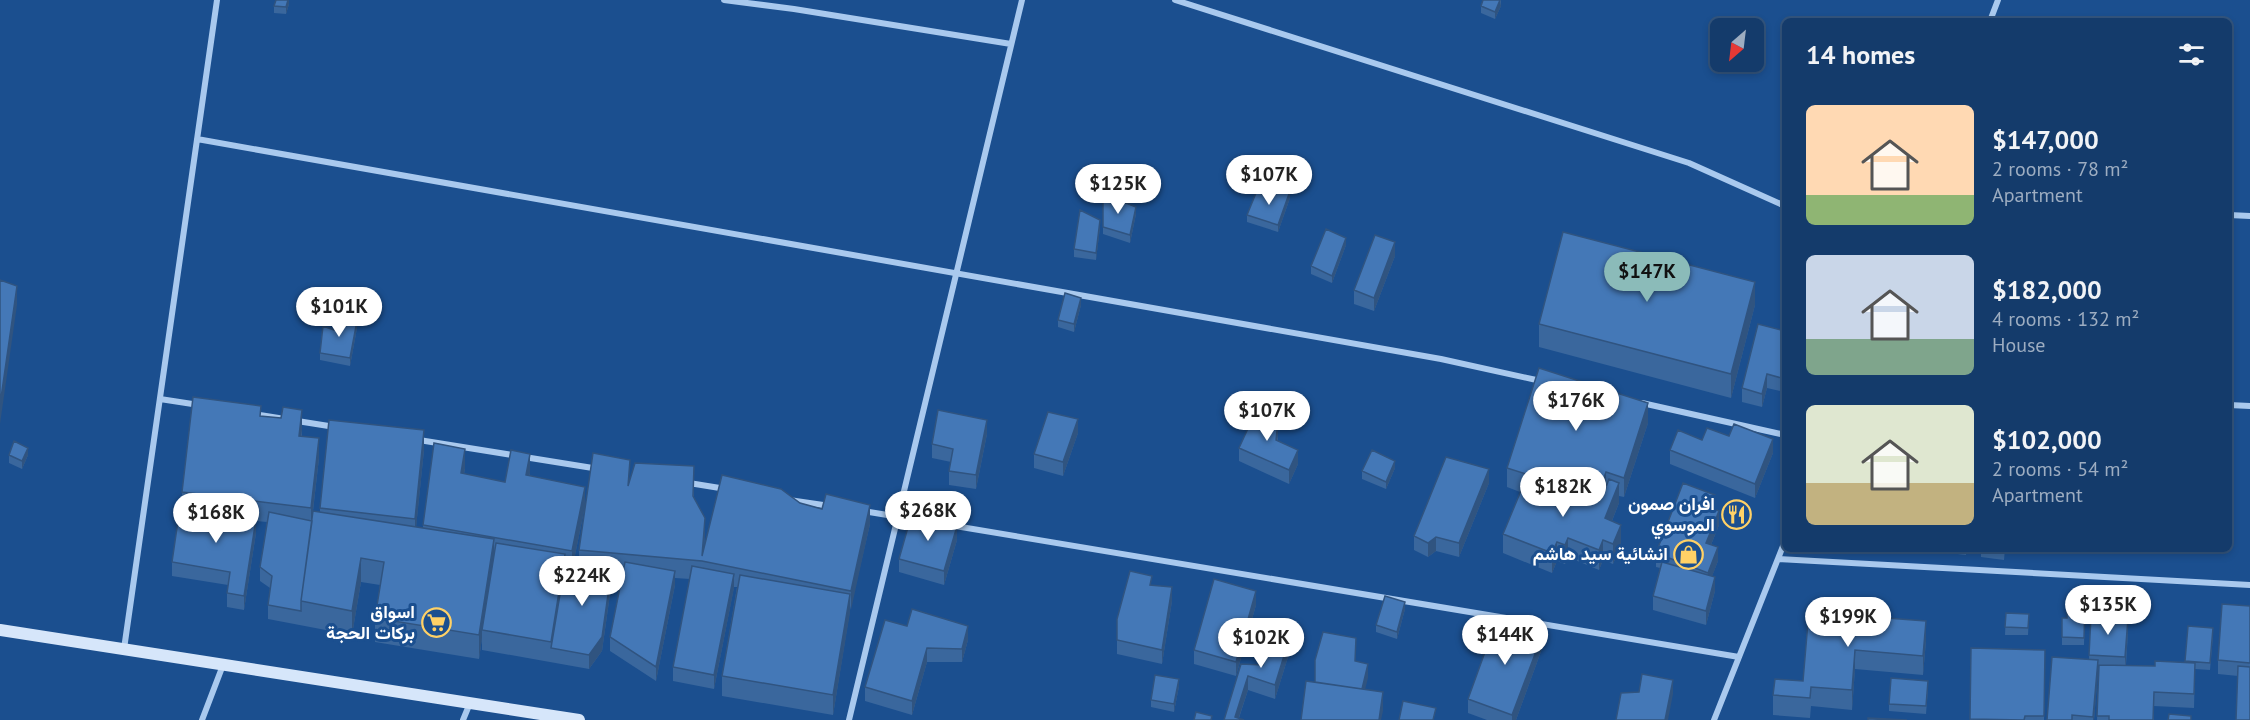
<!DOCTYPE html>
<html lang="en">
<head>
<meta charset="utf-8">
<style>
	body { margin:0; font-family:"PT Sans",Vazirmatn,sans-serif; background:#1d4271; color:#f1f3f6; height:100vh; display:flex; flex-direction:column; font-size:22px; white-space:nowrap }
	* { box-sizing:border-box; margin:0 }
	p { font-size:20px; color:#9dadc1 }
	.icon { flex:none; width:33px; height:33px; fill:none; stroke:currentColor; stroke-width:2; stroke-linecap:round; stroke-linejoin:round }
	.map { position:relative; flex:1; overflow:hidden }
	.side { position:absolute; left:1782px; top:18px; width:450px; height:534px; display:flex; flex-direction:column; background:#143b6b; border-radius:9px; box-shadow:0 3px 9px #0003,0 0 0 2px #33557e }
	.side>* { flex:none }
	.needle { width:39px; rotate:208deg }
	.fabs { position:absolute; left:1710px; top:18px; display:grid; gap:12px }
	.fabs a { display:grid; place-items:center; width:54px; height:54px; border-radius:9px; background:#143b6b; box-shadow:0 3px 9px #0003,0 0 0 2px #33557e; font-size:30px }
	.price { position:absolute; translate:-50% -51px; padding:0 14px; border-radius:21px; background:#fff; color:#222; font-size:20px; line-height:39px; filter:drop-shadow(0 2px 3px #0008) }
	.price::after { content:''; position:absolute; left:50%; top:36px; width:18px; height:14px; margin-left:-9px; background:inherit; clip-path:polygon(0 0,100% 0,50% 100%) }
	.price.active { background:#8bbbb9; color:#111 }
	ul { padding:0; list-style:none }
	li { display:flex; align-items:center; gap:18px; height:150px; padding:0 24px }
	li span { display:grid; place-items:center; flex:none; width:168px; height:120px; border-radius:9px; color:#555 }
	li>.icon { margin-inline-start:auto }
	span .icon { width:72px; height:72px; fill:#fffc; stroke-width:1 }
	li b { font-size:26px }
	h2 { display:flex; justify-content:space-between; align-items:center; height:72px; padding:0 24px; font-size:26px }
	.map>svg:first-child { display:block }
</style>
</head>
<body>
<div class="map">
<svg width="2250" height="720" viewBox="0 0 2250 720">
	<rect width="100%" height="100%" fill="#1b4f8f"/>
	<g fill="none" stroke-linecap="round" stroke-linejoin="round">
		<!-- street -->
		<path stroke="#a9c9ee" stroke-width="6" d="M724,0L794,9L1011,44
			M1175,0L1689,163L1785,206
			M1990,21L1998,0
			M197,139L1441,359L1541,381
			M2229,215L2250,216
			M160,399L199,405
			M1642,403L1785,435
			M2229,405L2250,406
			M253,414L335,427
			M419,440L599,469
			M689,483L726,489
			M789,500L830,506
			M863,511L918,520
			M949,525L1739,657
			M1778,559L2250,585
			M124,649L217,0
			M202,720L223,665
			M463,720L470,703
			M849,720L1022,0
			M1714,720L1785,541"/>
		<!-- secondary -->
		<path stroke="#d6e6fa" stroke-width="12" d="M0,630L579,720"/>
	</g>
	<!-- wall -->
	<path fill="#3a679d" d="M289,0V4L286,14L274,13V6Z
		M1501,0V6L1495,19L1481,13V6Z
		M1103,194L1136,214L1130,243L1103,234Z
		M1268,194L1290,198L1278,232L1247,222V215Z
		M1100,227L1096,260L1074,257V249Z
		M1346,245L1332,283L1311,274V266Z
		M1395,256L1374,311L1354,304V290Z
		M1081,305L1074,332L1058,327V320Z
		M1755,305L1731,398L1539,347V324Z
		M357,328L350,366L320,360V353L334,330Z
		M1785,331V392L1767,388L1762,407L1742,402V388Z
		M261,416L302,430V436L319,458L313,511L320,512V508L424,450L416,527L423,528V525L465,468L464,474L505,482L530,473V476L585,506L574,560L579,561V550L630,478L694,485V497L705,537L704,547L800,503L870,524L850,610L833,715L722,696V676L737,587H734L714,689L673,681V667L690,579L675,578V585L656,681L610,651V637L623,573L612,572V580L602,651L589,669L482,650V638L479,659L375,642V618L380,585L361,582L352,635L268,619V605L270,588L260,581V567L267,522L256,521V533L244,610L227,607V593L228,585L172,576V562L182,507V492Z
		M1648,423L1624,497L1619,496V503L1612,521L1621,544L1613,564L1603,560L1599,570L1568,557L1565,564L1557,561L1552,573L1503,553V534L1520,492L1507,487V468Z
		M1078,433L1063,476L1034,468V454Z
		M987,434L976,489L949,485V471L951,462L932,458V444Z
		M1278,435V441L1298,464L1289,484L1239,461V448Z
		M1702,440L1773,453L1755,498L1670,464V450Z
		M9,455H28L22,469L9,463Z
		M1395,468L1386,489L1362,479V471Z
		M1489,483L1459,557L1436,551L1428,557L1414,550V536Z
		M1715,509L1719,525L1711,545L1718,561L1712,576L1715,591L1706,625L1653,610V596L1660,568L1656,567V553Z
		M957,540L944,585L899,572V559Z
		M1913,549H1966V555Z
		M1981,549H2005L2004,560L1981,557Z
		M1152,585L1172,601L1162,664L1117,654V619Z
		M2085,604L2084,645H2062V618H2067Z
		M1256,605L1236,676L1194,664V650Z
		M2250,606V720L2238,676L2218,674V660Z
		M1405,609L1397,639L1376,632V625Z
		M2006,613L2029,614L2028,635H2005Z
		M1847,615L1926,641L1923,675L1855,669L1852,710L1811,706L1810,718L1773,715V695L1803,681Z
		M2091,616L2128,632L2126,665L2155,666L2185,662L2188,626L2213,635L2210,670L2195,669L2194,708L2154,706V720H2097L2099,670H2098L2094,720H2047L2089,659Z
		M907,626L968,640L962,662H927L912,715L865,701V687Z
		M1292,644L1275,699L1248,690L1239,718L1224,720L1241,664L1263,665Z
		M1543,646L1516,720H1487L1468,713V699Z
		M1971,648L2045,650L2044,720H1970Z
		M1179,686L1174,712L1151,707V700Z
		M1928,688L1926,714L1889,711V704Z"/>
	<!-- shaded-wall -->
	<path fill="#305480" d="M288,0H289V4L286,14V7Z
		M1500,0L1501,6L1495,19V12Z
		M1290,191V198L1278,232V225Z
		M1136,207V214L1130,243V235Z
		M1100,220V227L1096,260V253Z
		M1346,238V245L1332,283V276Z
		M1395,242V256L1374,311V298Z
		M1755,282V305L1731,398V374Z
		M17,286V305L0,424V405Z
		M1081,298V305L1074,332V324Z
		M357,321V328L350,366V358Z
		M1767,374V388L1762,407V394Z
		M1648,403V423L1624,497V478Z
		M302,410V430L299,455V436Z
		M1078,419V433L1063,476V462Z
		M987,420V434L976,489V475Z
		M1278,421V435L1276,454V440Z
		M424,430V450L415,539V519Z
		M319,438V458L311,527V508Z
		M1773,439V453L1755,498V484Z
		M28,448V455L22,469V461Z
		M465,449V468L461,492V473Z
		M1298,450V464L1289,484V470Z
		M530,454V473L526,494V475Z
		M1395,461V468L1386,489V482Z
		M1489,469V483L1459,557V543Z
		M1606,472V492L1602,504V484Z
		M1578,477V496L1574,509V489Z
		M1619,483V503L1605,538V518Z
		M585,487V506L572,570V551Z
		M1715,495V509L1710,507Z
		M870,505V524L851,610V591Z
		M1719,511V525L1706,557V543Z
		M705,518V537L703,561H702Z
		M256,519V533L244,610V596Z
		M1621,525V544L1613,564V544Z
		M957,526V540L944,585V571Z
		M1436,537V551L1428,557V543Z
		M1568,538V557L1565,564V545Z
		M494,539V563L482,630V638L479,659V635Z
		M1603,540V560L1599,570V550Z
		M1557,542V561L1552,573V553Z
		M1718,547V561L1708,587V573Z
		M565,554V574L551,648V661V642Z
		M361,558V582L352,635V611Z
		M612,566V580L602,651L589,669V655Z
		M675,571V585L656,681V667Z
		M734,574V588L714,689V675Z
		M1715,577V591L1706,625V611Z
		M1172,587V601L1162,664V650Z
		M1256,591V605L1236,676V662Z
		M850,594V613L833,715V695Z
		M1405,602V609L1397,639V632Z
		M2128,618V632L2125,671V657Z
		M1926,621V641L1923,675V656Z
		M968,626V640L962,662V649Z
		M1292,630V644L1275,699V685Z
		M1543,633V646L1516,720H1512V715Z
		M927,648V662L912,715V701Z
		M1855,650V669L1852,710V690Z
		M2098,660V674L2094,720H2093Z
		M1368,664V678L1361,706V692Z
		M1248,676V690L1238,720L1235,717Z
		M1179,679V686L1174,712V704Z
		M1673,680V694L1668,720H1665Z
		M1383,692V711L1381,720H1379Z"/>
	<!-- building -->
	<path fill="#4478b7" stroke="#305480" stroke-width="1.5" d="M276,0H288L286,7L274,6Z
		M1483,0H1500L1495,12L1481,6Z
		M1272,187L1290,191L1278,225L1247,215L1256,193L1268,194Z
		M1103,194L1136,207L1130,235L1103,227Z
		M1080,210L1100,220L1096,253L1074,249Z
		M1326,229L1346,238L1332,276L1311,266Z
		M1563,232L1755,282L1731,374L1539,324Z
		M1375,235L1395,242L1374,298L1354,290Z
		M0,280L17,286L0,405Z
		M1065,293L1081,298L1074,324L1058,320Z
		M338,316L357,321L350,358L320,353L323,326L334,330Z
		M1758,324L1785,331V379L1767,374L1762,394L1742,388Z
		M1539,368L1648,403L1624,478L1606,472L1602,484L1578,477L1574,489L1507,468Z
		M193,397L261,406L260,416L281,418L283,407L302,410L299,436L319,438L311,508L182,492Z
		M938,410L987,420L976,475L949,471L953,449L932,444Z
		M1256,411L1278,421L1276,440L1298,450L1289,470L1239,448Z
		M1048,412L1078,419L1063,462L1034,454Z
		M329,420L424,430L415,519L320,508Z
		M1734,424L1773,439L1755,484L1670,450L1678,430L1702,440L1707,428L1729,436Z
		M14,441L28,448L22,461L9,455Z
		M434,443L465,449L461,473L505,482L511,450L530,454L526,475L585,487L572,551L423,525Z
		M1372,450L1395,461L1386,482L1362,471Z
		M593,453L630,460L628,486L635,463L694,466L693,496L705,518L702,556L722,475L781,489L800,503L822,509L826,494L870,505L851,591L702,561L579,550Z
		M1446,457L1489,469L1459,543L1436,537L1428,543L1414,536Z
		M1609,479L1619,483L1605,518L1621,525L1613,544L1603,540L1599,550L1568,538L1565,545L1557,542L1552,553L1503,534L1525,481L1575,501L1582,486L1603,495Z
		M1683,483L1715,495L1710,507L1719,511L1706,543L1718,547L1708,573L1656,553Z
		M180,507L256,519L244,596L227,593L230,572L172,562Z
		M313,511L494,539L479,635L375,618L384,562L361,558L352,611L301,601Z
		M269,512L312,521L301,601V611L268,605L272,576L260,567Z
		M912,513L957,526L944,571L899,559Z
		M496,543L565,554L551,642L482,630Z
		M1981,549H2005L2004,553L1981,550Z
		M566,559L612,566L602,637L589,655L551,648Z
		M625,562L675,571L656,667L610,637Z
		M1662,562L1715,577L1706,611L1653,596Z
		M692,566L734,574L714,675L673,667Z
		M1130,571L1152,576L1150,585L1172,587L1162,650L1117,640V619Z
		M740,575L850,594L833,695L722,676Z
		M1214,579L1256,591L1236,662L1194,650Z
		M1385,596L1405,602L1397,632L1376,625Z
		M2067,604H2085L2084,638L2062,637V618H2067Z
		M2222,604L2250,606V663L2218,660Z
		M1823,605L1844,607L1847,615L1926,621L1923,656L1855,650L1852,690L1811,687L1810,698L1773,695L1775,679L1803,681L1809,610L1822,611Z
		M912,609L968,626L962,649L927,648L912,701L865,687L885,620L907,626Z
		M2006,613L2029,614L2028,628L2005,627Z
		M1498,616L1543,633L1512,715L1468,699Z
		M2091,616L2128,618L2125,657L2089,655Z
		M1275,625L1292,630L1275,685L1248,676L1235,717L1244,720H1224L1241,664L1263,665Z
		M2188,626L2213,628L2210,663L2185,661Z
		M1323,632L1356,638L1355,661L1368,664L1362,689L1315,682V660Z
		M1971,648L2045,650L2044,716H2025L2024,720L1970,719Z
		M2052,657L2098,660L2093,717L2072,715V720H2047Z
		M2155,661L2195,663L2194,694L2154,692L2153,720H2109V716H2097L2099,665L2155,666Z
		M2238,666L2250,667V720H2236Z
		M1642,674L1673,680L1665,720H1616L1621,693L1639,692Z
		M1155,675L1179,679L1174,704L1151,700Z
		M1891,678L1928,681L1926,706L1889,704Z
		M1306,681L1383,692L1379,720H1301Z
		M1403,701L1436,708L1433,720H1399Z
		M1196,712L1212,716L1211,720H1194Z
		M2169,714L2191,716V720H2168Z
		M1868,718L1907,720H1868Z"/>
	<!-- icons -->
	<defs>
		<symbol id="restaurant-ring" viewBox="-11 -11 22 22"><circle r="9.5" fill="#1b4f8f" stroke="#ffd166" stroke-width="1.5"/><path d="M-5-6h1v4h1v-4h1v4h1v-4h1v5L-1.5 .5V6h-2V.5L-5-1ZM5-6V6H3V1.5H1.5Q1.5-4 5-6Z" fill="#ffd166"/></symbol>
		<symbol id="shop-ring" viewBox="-11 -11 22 22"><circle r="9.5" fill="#1b4f8f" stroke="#ffd166" stroke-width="1.5"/><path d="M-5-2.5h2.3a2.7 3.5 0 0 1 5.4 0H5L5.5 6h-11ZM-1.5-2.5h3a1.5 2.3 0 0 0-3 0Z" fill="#ffd166"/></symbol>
		<symbol id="supermarket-ring" viewBox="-11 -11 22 22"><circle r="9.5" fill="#1b4f8f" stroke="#ffd166" stroke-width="1.5"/><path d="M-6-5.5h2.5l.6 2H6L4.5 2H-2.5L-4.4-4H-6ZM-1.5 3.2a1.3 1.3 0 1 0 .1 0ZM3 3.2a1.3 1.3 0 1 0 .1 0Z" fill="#ffd166"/></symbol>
	</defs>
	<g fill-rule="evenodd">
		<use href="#restaurant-ring" x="1720" y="498" width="33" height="33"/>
		<use href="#shop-ring" x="1672" y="538" width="33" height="33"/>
		<use href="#supermarket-ring" x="420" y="606" width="33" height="33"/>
	</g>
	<g text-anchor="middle" stroke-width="6" stroke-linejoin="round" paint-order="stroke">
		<!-- poi labels -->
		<g font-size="18" font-weight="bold" fill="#fff" stroke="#1b4f8f" text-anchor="end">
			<text x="1715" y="510">افران صمون<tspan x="1715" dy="21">الموسوي</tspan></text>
			<text x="1668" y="560">انشائية سيد هاشم</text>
			<text x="415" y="618">اسواق<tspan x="415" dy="21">بركات الحجة</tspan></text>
		</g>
	</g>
</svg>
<div class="fabs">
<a><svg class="needle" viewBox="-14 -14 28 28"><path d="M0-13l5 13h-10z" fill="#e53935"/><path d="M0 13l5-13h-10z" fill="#9dadc1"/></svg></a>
</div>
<b class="price" style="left:1269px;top:206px">$107K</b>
<b class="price" style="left:1118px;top:215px">$125K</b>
<b class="price active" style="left:1647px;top:303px">$147K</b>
<b class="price" style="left:339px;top:338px">$101K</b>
<b class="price" style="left:1576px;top:432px">$176K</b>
<b class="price" style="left:1267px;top:442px">$107K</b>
<b class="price" style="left:1563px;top:518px">$182K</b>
<b class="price" style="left:928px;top:542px">$268K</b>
<b class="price" style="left:216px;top:544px">$168K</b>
<b class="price" style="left:582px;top:607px">$224K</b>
<b class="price" style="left:2108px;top:636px">$135K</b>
<b class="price" style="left:1848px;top:648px">$199K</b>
<b class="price" style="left:1505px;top:666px">$144K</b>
<b class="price" style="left:1261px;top:669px">$102K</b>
<section class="side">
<h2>14 homes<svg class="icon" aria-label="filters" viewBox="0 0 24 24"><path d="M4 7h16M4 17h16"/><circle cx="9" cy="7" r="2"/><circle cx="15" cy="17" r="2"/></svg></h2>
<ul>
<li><span style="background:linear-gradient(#ffd9b3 75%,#8fb573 0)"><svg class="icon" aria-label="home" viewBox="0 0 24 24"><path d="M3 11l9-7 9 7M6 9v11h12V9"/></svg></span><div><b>$147,000</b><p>2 rooms · 78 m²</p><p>Apartment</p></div></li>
<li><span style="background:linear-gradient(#c9d6e8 70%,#7fa58c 0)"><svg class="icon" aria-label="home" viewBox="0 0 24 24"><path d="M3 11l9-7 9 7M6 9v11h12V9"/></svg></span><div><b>$182,000</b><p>4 rooms · 132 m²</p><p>House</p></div></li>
<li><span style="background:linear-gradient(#dfe7d0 65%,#c2b280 0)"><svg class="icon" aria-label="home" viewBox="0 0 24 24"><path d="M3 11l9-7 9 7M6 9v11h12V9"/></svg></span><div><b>$102,000</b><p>2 rooms · 54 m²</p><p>Apartment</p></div></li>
</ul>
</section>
</div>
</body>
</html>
